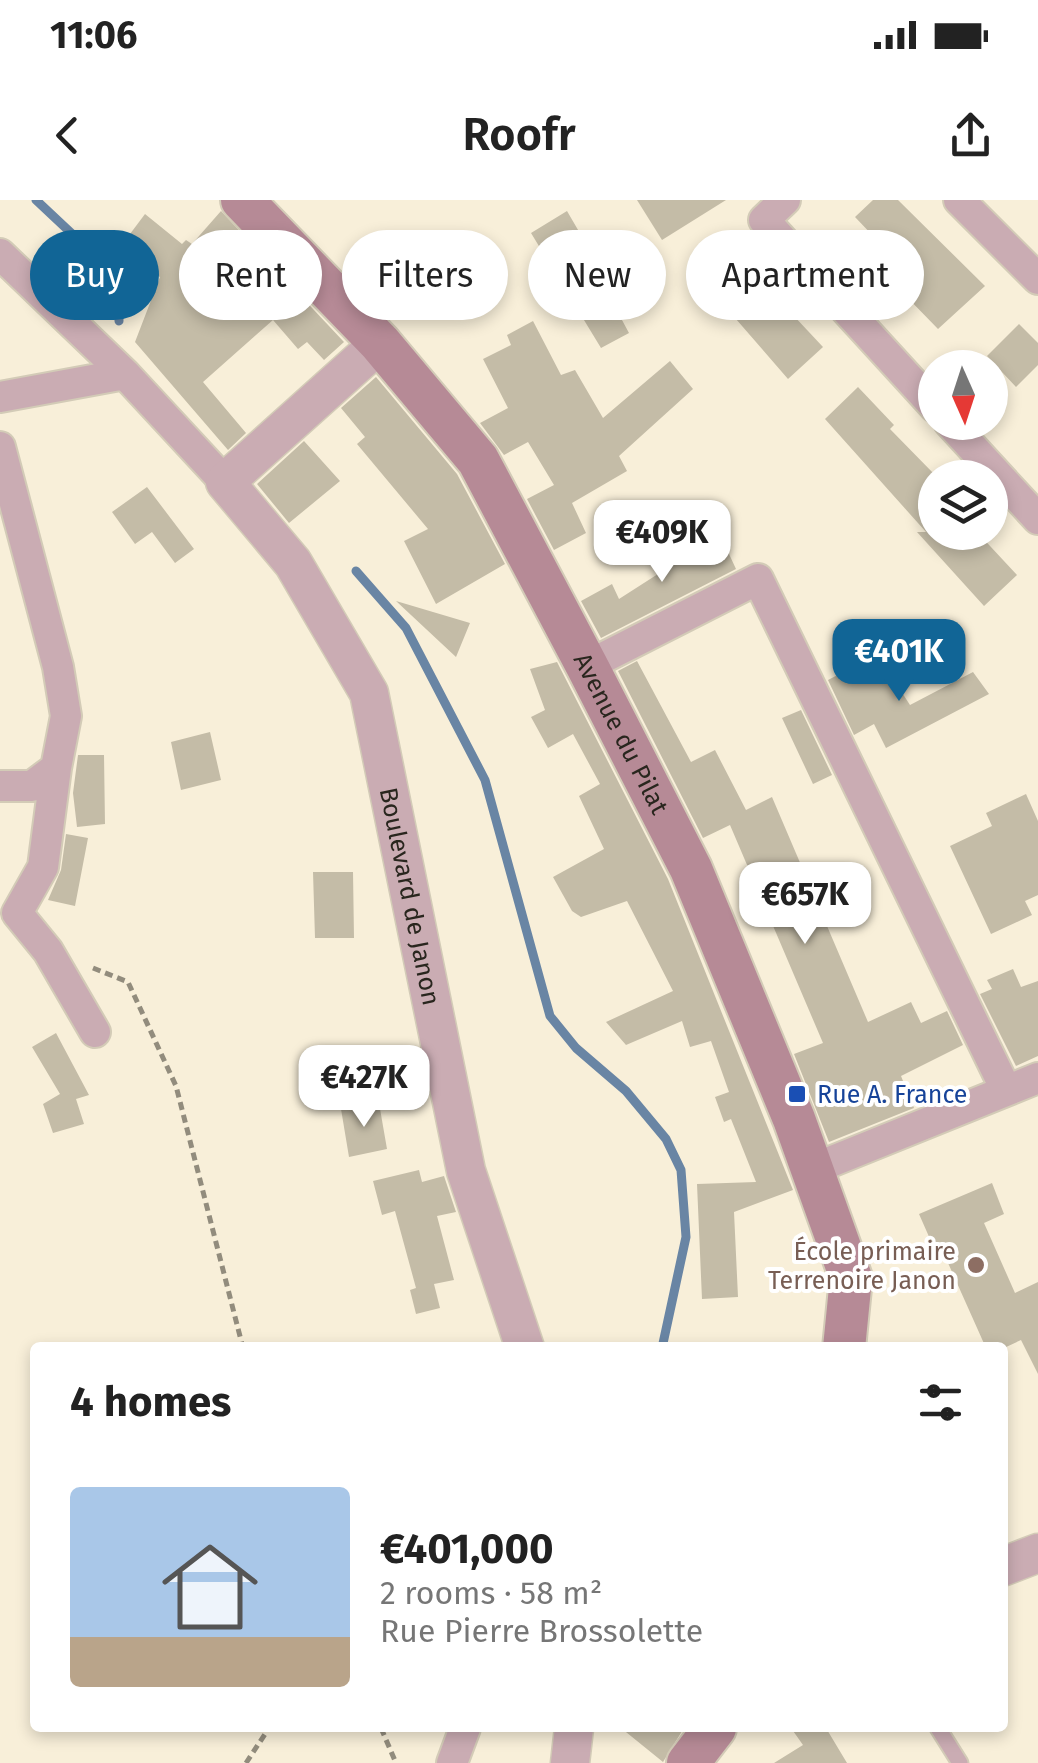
<!DOCTYPE html>
<html lang="en">
<head>
<meta charset="utf-8">
<style>
	body { margin:0; font-family:"Fira Sans",sans-serif; background:#f6f6f6; color:#222; height:100vh; display:flex; flex-direction:column; font-size:38px; white-space:nowrap }
	* { box-sizing:border-box; margin:0 }
	p { font-size:32px; color:#767676 }
	.icon { flex:none; width:55px; height:55px; fill:none; stroke:currentColor; stroke-width:2; stroke-linecap:round; stroke-linejoin:round }
	.map { position:relative; flex:1; overflow:hidden }
	.details { position:absolute; left:30px; top:1142px; width:978px; height:390px; display:flex; flex-direction:column; background:#fff; border-radius:10px; box-shadow:0 5px 15px #0003 }
	.details>* { flex:none }
	.banner { position:absolute; left:30px; top:30px; width:980px; height:90px; display:flex; gap:20px }
	.needle { width:65px; rotate:177deg }
	.fabs { position:absolute; left:918px; top:150px; display:grid; gap:20px }
	.fabs a { display:grid; place-items:center; width:90px; height:90px; border-radius:50%; background:#fff; box-shadow:0 5px 15px #0003; font-size:50px }
	.price { position:absolute; translate:-50% -85px; padding:0 22px; border-radius:20px; background:#fff; color:#222; font-size:32px; line-height:65px; filter:drop-shadow(0 2px 5px #0008) }
	.price::after { content:''; position:absolute; left:50%; top:60px; width:30px; height:22px; margin-left:-15px; background:inherit; clip-path:polygon(0 0,100% 0,50% 100%) }
	.price.active { background:#116596; color:#fff }
	ul { padding:0; list-style:none }
	li { display:flex; align-items:center; gap:30px; height:250px; padding:0 40px }
	li span { display:grid; place-items:center; flex:none; width:280px; height:200px; border-radius:10px; color:#555 }
	li>.icon { margin-inline-start:auto }
	span .icon { width:120px; height:120px; fill:#fffc; stroke-width:1 }
	li b { font-size:42px }
	h2 { display:flex; justify-content:space-between; align-items:center; height:120px; padding:0 40px; font-size:42px }
	.chip { padding:0 35px; border-radius:45px; background:#fff; box-shadow:0 5px 15px #0003; font-size:35px; line-height:90px }
	.chip.active { background:#116596; color:#fff }
	.status { display:flex; justify-content:space-between; align-items:center; height:70px; padding:0 50px; background:#fff; direction:ltr }
	.status svg { height:28px; fill:currentColor }
	header { display:flex; justify-content:space-between; align-items:center; height:130px; padding:0 40px; background:#fff; font-size:45px; font-weight:600 }
	.map>svg:first-child { display:block }
</style>
</head>
<body>
<div class="status"><b>11:06</b><svg viewBox="0 0 49 12"><path d="M0 12V9h3v3zM5 12V6h3v6zM10 12V3h3v9zM15 12V0h3v12zM26 1h20v11H26zM47 4h2v5h-2z"/></svg></div>
<header><svg class="icon" aria-label="back" viewBox="0 0 24 24"><path d="M15 5l-7 7 7 7"/></svg>Roofr<svg class="icon" aria-label="share" viewBox="0 0 24 24"><path d="M12 15V3M7 8l5-5 5 5M5 13v7h14v-7"/></svg></header>
<div class="map">
<svg width="1038" height="1563" viewBox="0 0 1038 1563">
	<rect width="100%" height="100%" fill="#f8efd9"/>
	<g fill="none" stroke-linecap="round" stroke-linejoin="round">
		<!-- stream -->
		<path stroke="#6985a4" stroke-width="9" d="M36,0L118,77L119,121
			M356,371L406,428L485,580L550,816L576,848L626,891L666,939L681,970L686,1037L662,1148"/>
	</g>
	<!-- building -->
	<path fill="#c4bca7" d="M637,0H726L662,40Z
		M873,0H898L985,86L938,129L902,92L915,80L855,17Z
		M221,11L344,142L324,160L307,142L298,149L273,120L203,182L246,233L228,250L135,142L160,77L115,54L145,14L182,44L186,40L192,44Z
		M567,11L606,78L601,81L629,133L601,148L531,33Z
		M763,83L823,147L788,179L729,111Z
		M533,121L561,175L575,170L603,218L670,161L693,189L619,256L627,271L572,303L586,333L554,350L527,299L554,285L528,242L504,255L480,223L508,208L483,159L511,145L507,135Z
		M1019,124L1038,143V165L1016,187L987,156Z
		M376,177L457,274L505,364L436,404L404,341L428,329L357,244L365,237L341,208Z
		M858,187L894,225L890,229L935,275V332H977L1017,375L984,406L917,332H926L825,219Z
		M304,241L340,281L289,323L257,284Z
		M147,287L194,349L175,363L152,332L135,344L112,312Z
		M716,326L736,369L601,438L581,401L612,384L619,399L686,356L681,344Z
		M396,401L470,423L456,457Z
		M637,461L691,562L715,550L746,610L772,597L868,822L911,802L921,823L947,811L963,845L901,876L914,908L829,942L794,854L823,843L730,625L703,638L618,471Z
		M557,462L668,679L793,990L734,1012L738,1097L702,1099L697,984L756,982L731,919L724,922L715,897L729,892L711,841L690,847L682,821L626,845L606,822L673,791L627,701L581,717L572,711L553,677L604,649L579,596L600,584L573,534L548,548L531,517L545,510L530,469Z
		M851,468L859,482L886,468L910,505L973,472L989,494L886,548L874,524L854,535L828,480Z
		M801,510L832,575L813,584L782,518Z
		M210,532L221,580L181,590L171,542Z
		M78,555H104L105,624L77,627L73,593Z
		M1026,594L1038,621V695L1025,701L1032,715L991,734L950,646L992,626L986,613Z
		M66,634L88,638L75,706L48,700L61,670Z
		M313,672H353L354,738H315Z
		M1013,769L1021,787L1038,781V856L1016,866L980,794L992,789L987,780Z
		M56,833L89,895L76,899L84,924L53,933L43,904L60,894L32,847Z
		M379,903L387,949L349,957L341,909Z
		M419,970L422,982L444,976L456,1012L437,1016L454,1080L434,1084L440,1108L416,1114L410,1090L416,1088L395,1011L382,1015L373,981Z
		M992,983L1004,1014L984,1023L1015,1093L1038,1082V1174L1021,1140L1004,1148H986L940,1045L934,1048L919,1014Z
		M621,1528H684L663,1562Z
		M791,1528H826L847,1563H774L803,1545Z"/>
	<g fill="none" stroke-linecap="round" stroke-linejoin="round">
		<defs>
			<path id="service" d="M938,1528L960,1563"/>
			<path id="minor" d="M785,0L764,20L935,207
				M959,0L1038,79
				M0,54L125,174
				M0,197L125,174L225,282
				M949,222L1038,319
				M0,247L58,467L66,516L56,568L32,586H0
				M587,466L758,379L1006,890
				M56,568L43,667L17,713L48,751L95,832
				M813,969L1038,878
				M452,1563L465,1528"/>
			<g id="tertiary">
				<path id="s1" d="M380,143L225,282L293,363L369,493L466,971L525,1148"/>
				<path d="M1002,1367L1038,1353"/>
				<path d="M570,1563L574,1528"/>
			</g>
			<g id="secondary">
				<path id="s2" d="M242,0L380,143L478,260L587,466L691,669L794,919L851,1078L844,1148"/>
				<path d="M688,1563L715,1528"/>
			</g>
		</defs>
		<!-- service casing -->
		<use href="#service" stroke="#d3cbb7" stroke-width="19"/>
		<!-- minor casing -->
		<use href="#minor" stroke="#d3cbb7" stroke-width="34"/>
		<!-- tertiary casing -->
		<use href="#tertiary" stroke="#d3cbb7" stroke-width="41"/>
		<!-- secondary casing -->
		<use href="#secondary" stroke="#d3cbb7" stroke-width="46"/>
		<!-- path -->
		<path stroke="#928c7d" stroke-width="5" stroke-dasharray="8 5" stroke-linecap="butt" d="M93,768L128,782L176,886L243,1148
			M381,1528L396,1563
			M246,1563L269,1528"/>
		<!-- service -->
		<use href="#service" stroke="#caacb3" stroke-width="15"/>
		<!-- minor -->
		<use href="#minor" stroke="#caacb3" stroke-width="30"/>
		<!-- tertiary -->
		<use href="#tertiary" stroke="#caacb3" stroke-width="38"/>
		<!-- secondary -->
		<use href="#secondary" stroke="#b68a96" stroke-width="42"/>
	</g>
	<!-- markers -->
	<rect fill="#1a4fb4" stroke="#fff" stroke-width="4" x="787" y="884" width="20" height="20" rx="5"/>
	<circle fill="#8d6e63" stroke="#fff" stroke-width="4" cx="976" cy="1065" r="10"/>
	<g text-anchor="middle" stroke-width="8" stroke-linejoin="round" paint-order="stroke">
		<!-- street labels -->
		<g font-size="25" fill="#29261e" stroke="#fff">
			<text dy="9" stroke="none"><textPath href="#s2" startOffset="660">Avenue du Pilat</textPath></text>
			<text dy="9" stroke="none"><textPath href="#s1" startOffset="672">Boulevard de Janon</textPath></text>
		</g>
		<!-- transit labels -->
		<g font-size="25" fill="#164399" stroke="#fff" text-anchor="start">
			<text x="817" y="903">Rue A. France</text>
		</g>
		<!-- education labels -->
		<g font-size="25" fill="#785e54" stroke="#fff" text-anchor="end">
			<text x="956" y="1060">École primaire<tspan x="956" dy="29">Terrenoire Janon</tspan></text>
		</g>
	</g>
</svg>
<div class="fabs">
<a><svg class="needle" viewBox="-14 -14 28 28"><path d="M0-13l5 13h-10z" fill="#e53935"/><path d="M0 13l5-13h-10z" fill="#767676"/></svg></a>
<a><svg class="icon" aria-label="layers" viewBox="0 0 24 24"><path d="M12 4l9 5-9 5-9-5zM3 14l9 5 9-5"/></svg></a>
</div>
<b class="price" style="left:662px;top:385px">€409K</b>
<b class="price active" style="left:899px;top:504px">€401K</b>
<b class="price" style="left:805px;top:747px">€657K</b>
<b class="price" style="left:364px;top:930px">€427K</b>
<div class="banner">
<a class="chip active">Buy</a>
<a class="chip">Rent</a>
<a class="chip">Filters</a>
<a class="chip">New</a>
<a class="chip">Apartment</a>
</div>
<section class="details">
<h2>4 homes<svg class="icon" aria-label="filters" viewBox="0 0 24 24"><path d="M4 7h16M4 17h16"/><circle cx="9" cy="7" r="2"/><circle cx="15" cy="17" r="2"/></svg></h2>
<ul>
<li><span style="background:linear-gradient(#a9c7e8 75%,#b9a48a 0)"><svg class="icon" aria-label="home" viewBox="0 0 24 24"><path d="M3 11l9-7 9 7M6 9v11h12V9"/></svg></span><div><b>€401,000</b><p>2 rooms · 58 m²</p><p>Rue Pierre Brossolette</p></div></li>
</ul>
</section>
</div>
</body>
</html>
